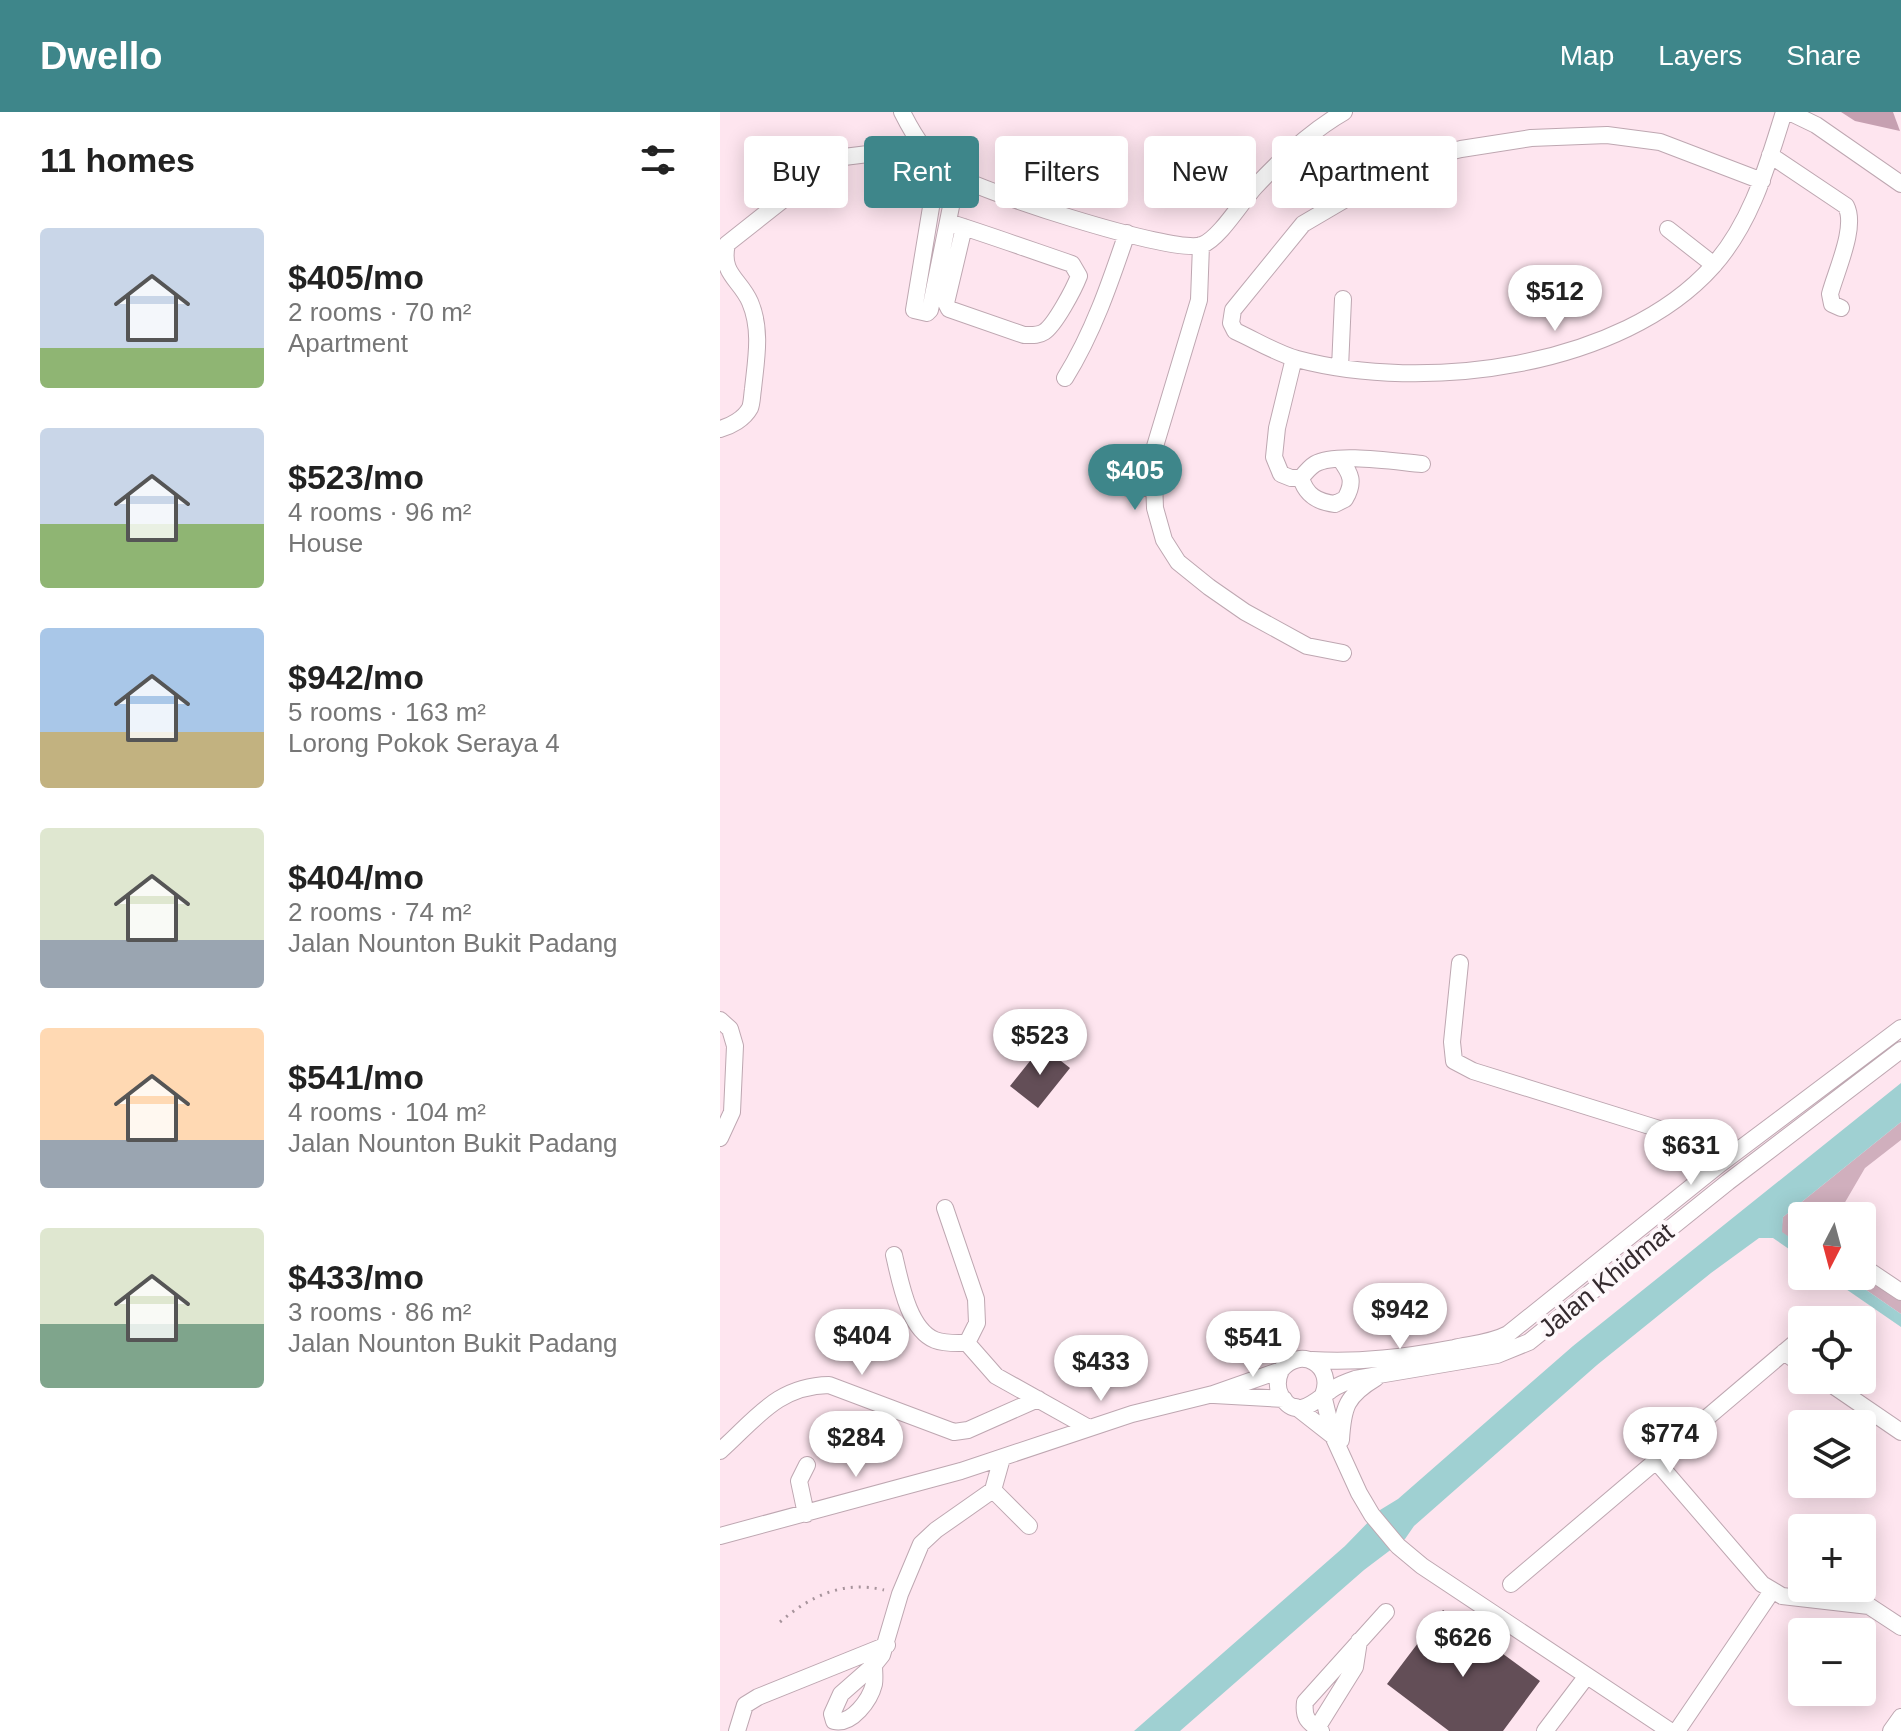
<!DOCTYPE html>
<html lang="en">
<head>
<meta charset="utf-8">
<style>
	body { margin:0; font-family:Arial,sans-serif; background:#f2f2f2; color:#222; height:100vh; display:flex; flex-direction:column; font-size:30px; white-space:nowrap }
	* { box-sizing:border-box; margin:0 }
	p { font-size:26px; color:#767676 }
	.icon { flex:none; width:44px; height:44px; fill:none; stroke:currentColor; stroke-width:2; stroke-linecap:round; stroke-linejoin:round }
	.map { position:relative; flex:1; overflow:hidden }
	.sheet { display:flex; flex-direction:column; background:#fff; width:720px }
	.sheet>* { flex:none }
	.hud { position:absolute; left:24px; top:24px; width:760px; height:72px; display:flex; gap:16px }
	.needle { width:52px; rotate:186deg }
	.controls { position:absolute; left:1068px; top:1090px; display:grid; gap:16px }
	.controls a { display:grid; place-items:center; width:88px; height:88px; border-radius:8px; background:#fff; box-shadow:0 4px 20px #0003; font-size:40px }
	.price { position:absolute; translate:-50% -68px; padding:0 18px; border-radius:28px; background:#fff; color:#222; font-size:26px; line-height:52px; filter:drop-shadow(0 2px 4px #0008) }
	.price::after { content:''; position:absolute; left:50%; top:48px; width:24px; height:18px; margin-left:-12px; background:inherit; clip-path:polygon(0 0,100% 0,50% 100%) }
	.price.on { background:#3e868a; color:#fff }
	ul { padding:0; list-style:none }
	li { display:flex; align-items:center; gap:24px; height:200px; padding:0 40px }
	li span { display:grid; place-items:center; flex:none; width:224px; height:160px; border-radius:8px; color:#555 }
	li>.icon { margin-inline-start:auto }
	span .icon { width:96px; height:96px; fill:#fffc; stroke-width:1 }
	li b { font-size:34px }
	h2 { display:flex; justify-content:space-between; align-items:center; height:96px; padding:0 40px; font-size:34px }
	.chip { padding:0 28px; border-radius:8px; background:#fff; box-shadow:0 4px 20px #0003; font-size:28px; line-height:72px }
	.chip.on { background:#3e868a; color:#fff }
	header { display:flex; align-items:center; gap:48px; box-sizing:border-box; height:112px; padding:0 40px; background:#3e868a; color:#fff }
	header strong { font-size:38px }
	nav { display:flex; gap:44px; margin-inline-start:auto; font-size:28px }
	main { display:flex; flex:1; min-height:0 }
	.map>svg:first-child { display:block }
</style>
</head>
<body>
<header>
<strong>Dwello</strong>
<nav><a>Map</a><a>Layers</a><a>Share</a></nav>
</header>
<main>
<section class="sheet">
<h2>11 homes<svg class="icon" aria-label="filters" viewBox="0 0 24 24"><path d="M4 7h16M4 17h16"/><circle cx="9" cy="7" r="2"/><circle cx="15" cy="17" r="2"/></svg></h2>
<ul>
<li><span style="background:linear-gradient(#c9d6e8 75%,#8fb573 0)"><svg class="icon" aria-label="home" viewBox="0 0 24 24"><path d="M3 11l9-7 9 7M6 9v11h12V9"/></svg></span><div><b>$405/mo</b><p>2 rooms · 70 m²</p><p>Apartment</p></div></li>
<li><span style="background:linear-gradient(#c9d6e8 60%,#8fb573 0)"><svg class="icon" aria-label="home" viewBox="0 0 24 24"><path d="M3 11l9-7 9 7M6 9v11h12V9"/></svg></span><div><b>$523/mo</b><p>4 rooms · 96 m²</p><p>House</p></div></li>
<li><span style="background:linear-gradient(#a9c7e8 65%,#c2b280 0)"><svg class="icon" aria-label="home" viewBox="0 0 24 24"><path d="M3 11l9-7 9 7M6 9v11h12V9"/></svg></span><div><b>$942/mo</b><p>5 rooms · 163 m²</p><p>Lorong Pokok Seraya 4</p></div></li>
<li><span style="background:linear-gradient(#dfe7d0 70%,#9aa5b1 0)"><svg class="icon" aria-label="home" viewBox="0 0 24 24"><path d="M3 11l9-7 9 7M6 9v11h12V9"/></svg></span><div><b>$404/mo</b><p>2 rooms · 74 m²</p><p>Jalan Nounton Bukit Padang</p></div></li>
<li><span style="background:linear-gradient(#ffd9b3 70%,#9aa5b1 0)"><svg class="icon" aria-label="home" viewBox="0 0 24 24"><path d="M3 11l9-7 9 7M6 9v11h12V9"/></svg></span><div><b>$541/mo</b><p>4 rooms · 104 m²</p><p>Jalan Nounton Bukit Padang</p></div></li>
<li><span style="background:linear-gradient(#dfe7d0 60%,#7fa58c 0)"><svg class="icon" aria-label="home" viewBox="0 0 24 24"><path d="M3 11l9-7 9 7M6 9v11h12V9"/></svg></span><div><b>$433/mo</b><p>3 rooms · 86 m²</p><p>Jalan Nounton Bukit Padang</p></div></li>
</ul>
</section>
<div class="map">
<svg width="1181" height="1619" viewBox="0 0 1181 1619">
	<rect width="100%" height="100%" fill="#fee5ef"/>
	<!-- green -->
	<path fill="#d0afbd" d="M1181,1010V1028L1145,1056L1117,1104H1082V1134L1061,1120L1063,1105Z
		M1142,1161L1181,1188V1202L1126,1164H1142Z"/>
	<!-- forest -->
	<path fill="#c6a0b1" d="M1121,0H1173L1180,19L1135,9Z"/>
	<!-- water -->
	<path fill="#9fd0d2" d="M1181,971V1010L1063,1105L1062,1120L1082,1134V1146L1053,1126H1039L991,1161L877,1253L694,1414L685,1427L644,1458L460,1619H414L625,1434L660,1398L678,1387L853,1234Z
		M1107,1164H1126L1181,1202V1215Z"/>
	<!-- building -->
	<path fill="#634e57" d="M322,934L350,956L318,996L290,974Z
		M723,1498L820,1569L783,1619H729L667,1572Z"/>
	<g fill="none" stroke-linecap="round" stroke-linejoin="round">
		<defs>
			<path id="minor" d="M182,0C192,20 207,45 225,58C253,78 454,143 482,133C500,126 522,89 535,75C561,47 591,19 624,0
				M1069,0L1096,13L1181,72
				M1050,43L1126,94C1137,115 1116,159 1110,182L1112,192L1121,196
				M218,53L194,198L207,201L210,198L237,65
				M1042,69L940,30L887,23L811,26L741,37L701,47L675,58L583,112L513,198L511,211L515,219C535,228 556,241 577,247C704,281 902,256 993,154C1032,110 1047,54 1064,0
				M228,110C269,123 311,138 352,152L359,164C354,177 335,213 324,220C318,224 311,223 304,223L229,197L226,191L244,115
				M948,117L994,153
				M481,133L479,188L433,341L435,396L444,428L458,450L489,475L525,500L587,534L623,541
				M574,246L557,316L554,345L561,362L571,366H581C585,361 590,355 595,352C615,340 677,350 702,352
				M620,256L623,187
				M345,266C373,221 390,171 407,121
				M0,317C11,314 24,307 30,296C32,291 32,283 33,277C36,248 42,218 30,190C20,167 0,162 7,132L116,46L172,39L210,43
				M581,366C586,383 597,390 615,392L625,387C635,370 631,362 620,347
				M433,372L417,378L401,374C394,360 398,350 411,341H433
				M740,851L732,930L734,949L753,959L965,1025L1000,1052
				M0,908L10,917L15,934L12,1000L0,1026
				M225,1096L256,1187L257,1211L247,1231L276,1264L369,1316
				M174,1143C180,1168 188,1217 215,1228C225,1232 237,1231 247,1231
				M1142,1154L1181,1180
				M1064,1240L1082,1253
				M592,1248C640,1251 686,1245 734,1236C752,1232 771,1231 788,1222L1000,1052L1181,916
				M1105,1268L1181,1320
				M494,1283L564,1287
				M603,1283C615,1254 581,1233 561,1258C557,1267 556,1275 561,1284C577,1310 596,1288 611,1278C618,1273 626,1270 635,1267L777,1243L809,1230L1008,1070L1181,938
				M603,1283L613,1324L639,1381L652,1403L678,1434L702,1454L950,1619
				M576,1295L613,1324
				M621,1328C623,1295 626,1284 656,1266
				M0,1339C36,1307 57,1274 109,1273L234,1320L248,1318L318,1287
				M936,1349L1042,1472L1062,1484L1149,1494L1181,1515
				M273,1378L309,1414
				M86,1402L79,1369L87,1353
				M0,1424L241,1359L412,1302L493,1282L561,1258
				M791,1472L1082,1225
				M154,1553C154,1559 155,1567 154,1572C150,1588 132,1613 114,1609L112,1602L121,1582L154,1553L162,1543L180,1482L201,1432L216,1418L273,1378L282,1346
				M597,1616L635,1555L639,1529
				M17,1619L25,1593L38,1585L167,1533
				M601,1619C588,1610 583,1606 585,1590L666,1500
				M825,1619L866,1565
				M957,1619L1052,1479
				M1171,1619L1181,1605"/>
		</defs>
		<!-- minor casing -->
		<use href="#minor" stroke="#bea7b1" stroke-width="18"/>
		<!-- path -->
		<path stroke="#a7949c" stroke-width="3" stroke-dasharray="2 6" stroke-linecap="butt" d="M60,1510C90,1484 124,1468 164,1478"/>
		<!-- minor -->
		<use href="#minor" stroke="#fff" stroke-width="16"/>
	</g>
	<g text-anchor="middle" stroke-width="8" stroke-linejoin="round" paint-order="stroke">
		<!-- street labels -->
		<g font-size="26" fill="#352b2f" stroke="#fef8fb">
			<text transform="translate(886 1168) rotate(-39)" y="9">Jalan Khidmat</text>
		</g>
	</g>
</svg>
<div class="controls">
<a><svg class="needle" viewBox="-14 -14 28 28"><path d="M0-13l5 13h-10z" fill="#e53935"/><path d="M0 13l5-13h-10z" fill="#767676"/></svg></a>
<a><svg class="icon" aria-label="locate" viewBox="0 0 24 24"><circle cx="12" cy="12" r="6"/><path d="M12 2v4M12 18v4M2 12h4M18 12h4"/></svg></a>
<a><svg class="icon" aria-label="layers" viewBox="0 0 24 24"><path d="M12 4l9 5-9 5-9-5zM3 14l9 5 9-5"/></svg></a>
<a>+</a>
<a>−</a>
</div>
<b class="price" style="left:835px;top:221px">$512</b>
<b class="price on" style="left:415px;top:400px">$405</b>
<b class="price" style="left:320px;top:965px">$523</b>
<b class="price" style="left:971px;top:1075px">$631</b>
<b class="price" style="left:680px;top:1239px">$942</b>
<b class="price" style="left:142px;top:1265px">$404</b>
<b class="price" style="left:533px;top:1267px">$541</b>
<b class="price" style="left:381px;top:1291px">$433</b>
<b class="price" style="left:950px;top:1363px">$774</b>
<b class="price" style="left:136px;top:1367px">$284</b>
<b class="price" style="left:743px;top:1567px">$626</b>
<div class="hud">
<a class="chip">Buy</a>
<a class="chip on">Rent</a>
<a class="chip">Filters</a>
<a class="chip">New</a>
<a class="chip">Apartment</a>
</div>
</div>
</main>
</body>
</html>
